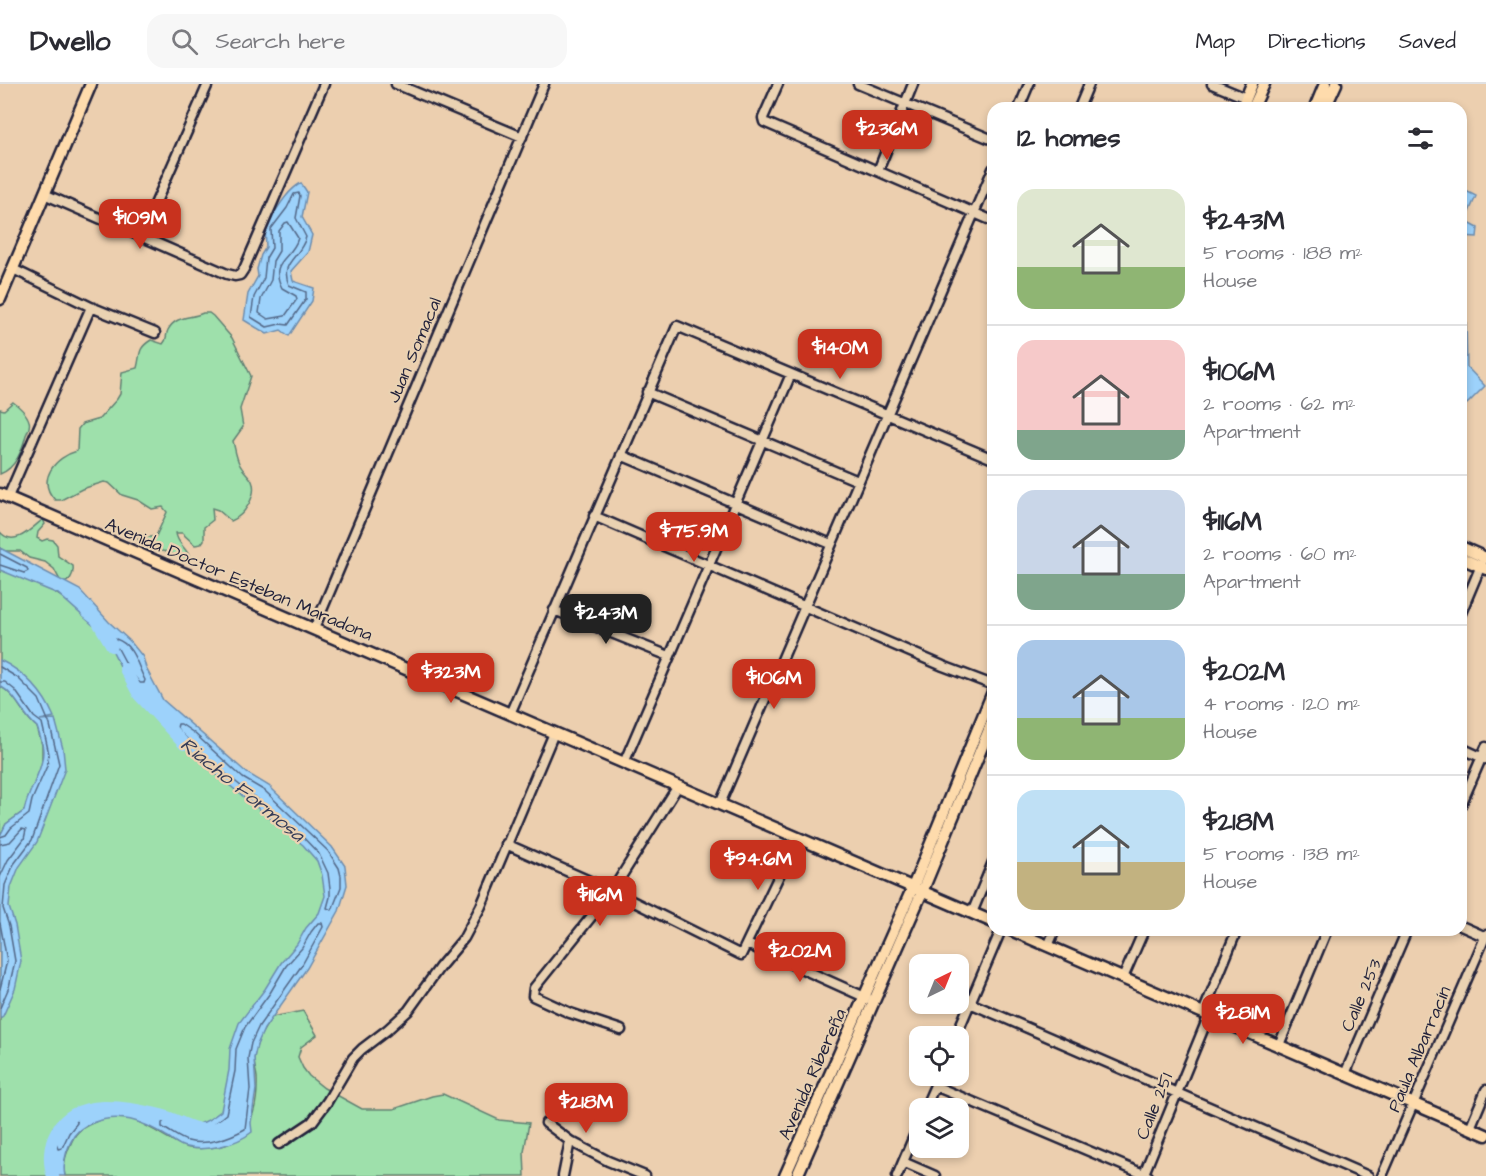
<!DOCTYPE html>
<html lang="en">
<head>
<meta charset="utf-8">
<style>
	body { margin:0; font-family:"Architects Daughter",sans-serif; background:#f7f7f7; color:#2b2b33; height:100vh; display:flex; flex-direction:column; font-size:22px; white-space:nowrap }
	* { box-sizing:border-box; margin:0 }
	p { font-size:20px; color:#7c7c81 }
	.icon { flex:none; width:33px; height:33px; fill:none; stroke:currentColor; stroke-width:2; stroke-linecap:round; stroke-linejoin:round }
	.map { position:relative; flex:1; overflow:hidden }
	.details { position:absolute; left:987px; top:18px; width:480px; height:834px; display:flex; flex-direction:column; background:#fff; border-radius:18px; box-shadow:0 3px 9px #0003 }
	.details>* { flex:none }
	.needle { width:39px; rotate:43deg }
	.controls { position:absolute; left:909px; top:870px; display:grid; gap:12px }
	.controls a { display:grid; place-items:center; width:60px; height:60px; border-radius:12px; background:#fff; box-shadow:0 3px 9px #0003; font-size:30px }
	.price { position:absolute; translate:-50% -51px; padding:0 14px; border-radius:12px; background:#c8321e; color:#fff; font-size:20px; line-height:39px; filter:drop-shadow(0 2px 3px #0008) }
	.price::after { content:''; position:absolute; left:50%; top:36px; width:18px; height:14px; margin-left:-9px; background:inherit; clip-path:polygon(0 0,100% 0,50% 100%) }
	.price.selected { background:#222; color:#fff }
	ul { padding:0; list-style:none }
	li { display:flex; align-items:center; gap:18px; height:150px; padding:0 30px }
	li+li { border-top:2px solid #e1e1e2 }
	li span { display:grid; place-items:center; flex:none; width:168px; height:120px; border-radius:18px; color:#555 }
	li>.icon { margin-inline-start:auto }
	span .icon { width:72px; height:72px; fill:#fffc; stroke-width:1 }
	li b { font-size:26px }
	h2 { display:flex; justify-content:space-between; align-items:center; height:72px; padding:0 30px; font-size:26px }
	header { display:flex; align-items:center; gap:36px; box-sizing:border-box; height:84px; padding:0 30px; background:#fff; border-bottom:2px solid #e1e1e2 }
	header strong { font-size:28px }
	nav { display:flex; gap:33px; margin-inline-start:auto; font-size:21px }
	.search { width:420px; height:54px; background:#f7f7f7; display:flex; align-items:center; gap:15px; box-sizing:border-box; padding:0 21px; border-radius:18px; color:#7c7c81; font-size:22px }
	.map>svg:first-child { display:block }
</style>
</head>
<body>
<header>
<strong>Dwello</strong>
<div class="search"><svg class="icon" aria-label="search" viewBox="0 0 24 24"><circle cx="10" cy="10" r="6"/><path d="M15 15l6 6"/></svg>Search here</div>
<nav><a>Map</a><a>Directions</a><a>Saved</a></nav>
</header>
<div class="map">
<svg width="1486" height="1092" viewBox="0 0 1486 1092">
	<rect width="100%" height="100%" fill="#eccfaf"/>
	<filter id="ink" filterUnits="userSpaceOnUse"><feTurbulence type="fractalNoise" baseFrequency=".0167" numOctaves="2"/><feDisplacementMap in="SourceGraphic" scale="12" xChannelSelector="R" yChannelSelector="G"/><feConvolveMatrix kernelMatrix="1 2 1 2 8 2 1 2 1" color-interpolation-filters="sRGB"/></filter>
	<g filter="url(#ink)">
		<!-- green -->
		<path fill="#9ee0ab" stroke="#608173" stroke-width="1.5" d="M203,229H209L213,232L232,254L251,292L240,325L243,343L233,357C235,365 236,374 240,381C243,387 249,391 252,397C258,411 244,432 231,437L218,426L212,424L213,436L204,443V456L201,460L195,461L182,449H176C177,460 187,464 190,474L185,476C179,474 174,470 167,468C156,465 141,469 138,455L156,452L167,428L163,423L152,425L138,416L122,411L109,399L104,398L82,405L61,416H55C36,396 55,373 77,367L78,345L82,340L99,335L117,315L120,310L122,288L137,284C141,269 137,265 151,256L163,260C168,255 165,252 168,246C176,231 190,235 203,229Z
			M13,318C19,322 27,330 29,337C31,342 28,346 26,351C22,366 16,384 0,390V325L4,326Z
			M43,435L45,440L38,448L37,454L42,457L47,455L53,456L57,461L58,472L73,482C74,491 71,497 62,500L54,485L45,478L29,474L20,467H0V448C14,464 31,445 43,435Z
			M0,473L96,535L139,611L180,657L312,761L330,813L270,908L243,1011L201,1046L162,1031L110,1021L53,1043C50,1058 47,1077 53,1092H0V828L42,709L48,646L38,628L0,593Z
			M0,602C18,612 22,632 37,643L42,661V680L24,727L6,740L0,752Z
			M303,927L317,951L301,963L298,973L303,984L309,992L324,1004L362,1025H394L432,1012L443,1010L499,1036L529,1039L524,1068L525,1092H65C62,1079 67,1068 72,1057C77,1046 85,1042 95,1038C99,1036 104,1033 107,1032C128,1026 166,1055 183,1062C194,1067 223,1064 232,1058C254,1045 258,1016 257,993C256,987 254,981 254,975C255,959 263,946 272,933Z"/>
		<!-- water -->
		<path fill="#9dd2fb" stroke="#6c8cae" stroke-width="1.5" d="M301,99L307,108L302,133L312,151L308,168L291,187L293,197L314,204L312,217L289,252L281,246L267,250L244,236L248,210L258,192L257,185L261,171L266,163L265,143C276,128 285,108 301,99Z
			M1464,106L1476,112L1469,128L1461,124V113Z
			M1461,129L1464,130L1467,138L1478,144L1477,153L1461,152Z
			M1466,236L1467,283L1485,302L1467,320L1461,314V238Z
			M0,464L80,506L109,538L130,557L143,573L146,584L163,616L247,689L269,702L332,763L345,782L347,801L339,827L307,884L264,945L257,961L254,974L256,1005L251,1039L252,1048C236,1061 206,1068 186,1063C179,1062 172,1055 166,1052C142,1037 119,1028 92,1039C84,1042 79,1045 74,1052C67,1064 62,1078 65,1092H48C55,1077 46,1058 54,1042C63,1026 92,1023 108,1022C122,1021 153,1029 168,1032C176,1034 184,1041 193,1041C204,1040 213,1033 221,1027L229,986L230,965L239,939L265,905L281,879L297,860L306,844L319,829L325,812L322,791L317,777L303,761L207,683L151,625L122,586L97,535L93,541L58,510L0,486Z
			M0,576C26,589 43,607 54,633L40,636L55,635L63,665L65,685L37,758L19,783L11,803L9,823L15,841L21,877L15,905L3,932L0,934V752L6,740L24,727C28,706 43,687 43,667C43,659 39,650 37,643C22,631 18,612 0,602Z"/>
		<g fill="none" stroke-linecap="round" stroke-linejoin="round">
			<!-- shore -->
			<path stroke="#536888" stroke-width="1.5" d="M299,109L300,112L296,134L306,153C300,175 279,177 289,201L306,208V215L288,241L280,240L267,243L251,233L254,213L264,194L266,174L272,164L271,145L287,124L294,110Z
				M288,138L298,154C292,176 268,176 282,204L296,212L297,215L285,232L268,235L259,229L261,215L271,196L273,177L279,167V147L285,139Z
				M0,470L27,484L28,487L24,489L0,481
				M116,555C134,561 137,581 145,596L144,599H140L130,587L115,559Z
				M0,583L18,594L39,615L50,641L59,680L32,756L14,780L5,801L3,824L9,842L15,877L9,903L0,924
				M0,598H5L15,606L34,633L42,639L49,670L47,682L32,716L29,730L11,744L6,751L0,753
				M178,640H181L194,649L243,694L265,707L328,767L339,784L341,792V803L332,826L327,824L330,813V804L328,789L319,770L298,748L211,678L180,648L177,644Z
				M0,760L10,758L22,745L26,746L24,755L8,776L0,793
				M0,839L7,877L0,905
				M318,839H322L323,843L302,881L259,942L251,959L248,974L250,1005L245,1045C229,1054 206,1062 188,1057C180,1055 170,1047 162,1043V1039L165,1037C195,1046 198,1054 226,1030L235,987L236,965L245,943L270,909L286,882L302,864L311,848Z
				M71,1035H76L77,1039L69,1049L62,1064L58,1065C53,1054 60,1041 71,1035Z"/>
			<!-- river -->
			<path stroke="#9dd2fb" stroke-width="12" d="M87,528L96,535L112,562
				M125,585L139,611L184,660
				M53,1092C48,1079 49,1060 56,1048C76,1012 128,1023 161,1031C174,1034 187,1043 200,1045C212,1047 221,1043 230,1037"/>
			<defs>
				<path id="minor" d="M396,0L522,53
					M778,0L763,34L764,38L993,137
					M858,0L993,56
					M1212,0L1246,14
					M1019,24L1029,0
					M1079,24L1089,0
					M878,87L913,0
					M44,110L227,190L235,192L240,191L244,185L324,0
					M141,152L208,0
					M13,185L91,223L155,249
					M647,308L858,397
					M621,371L831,460
					M8,413L91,223
					M594,432L943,582L993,601
					M554,526L669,572
					M1461,529L1482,479
					M314,545L544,0
					M510,630L677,242L993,375
					M1461,664L1485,675
					M624,679L791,290
					M720,720L993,85
					M1461,721L1486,663
					M506,760L612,807L741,871L797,754
					M972,829L993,778
					M1461,842L1486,853
					M747,860L869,915
					M1048,862L1055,846
					M1123,894L1144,846
					M970,919L1368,1092
					M1203,929L1237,846
					M621,946L570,929L533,912L534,904L612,807L678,702
					M956,952L1001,846
					M1279,961L1327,846
					M1345,990L1407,846
					M935,1002L1148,1092
					M925,1024L939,992
					M546,1039L570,1057
					M1470,1044L1486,1006
					M279,1060L312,1038L327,1018L353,974L362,965L387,946L408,927L439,884L464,854L481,822L554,649
					M903,1078L935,1092
					M563,1092L570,1057L608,1077L645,1092
					M897,1092L920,1038
					M1143,1092L1209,931
					M1382,1092L1486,851"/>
				<path id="major" d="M1242,24L1252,0
					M1253,24L1264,0
					M1315,24L1325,0
					M1325,24L1336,0
					M0,215L91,0
					M0,410L993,838
					M1461,463L1486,474
					M1461,474L1486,485
					M1011,846L1486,1051
					M785,1092L913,803L993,608
					M797,1092L922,808L993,636"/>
			</defs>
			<!-- minor casing -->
			<use href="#minor" stroke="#22223b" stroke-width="13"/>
			<!-- major casing -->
			<use href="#major" stroke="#22223b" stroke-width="15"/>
			<!-- minor -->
			<use href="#minor" stroke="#ead2b2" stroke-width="8"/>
			<!-- major -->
			<use href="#major" stroke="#fedbac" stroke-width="10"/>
		</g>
	</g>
	<g text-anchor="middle" stroke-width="4.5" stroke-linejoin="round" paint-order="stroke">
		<!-- street labels -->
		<g font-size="18" fill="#22223b" stroke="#ead2b2">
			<text transform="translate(414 266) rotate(-67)" y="6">Juan Somacal</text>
			<text transform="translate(239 495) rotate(23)" y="6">Avenida Doctor Esteban Maradona</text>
			<text transform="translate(1361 911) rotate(-67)" y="6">Calle 253</text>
			<text transform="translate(1419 965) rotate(-67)" y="6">Paula Albarracín</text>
			<text transform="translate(812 990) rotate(-66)" y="6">Avenida Ribereña</text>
			<text transform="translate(1154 1022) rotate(-68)" y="6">Calle 251</text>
		</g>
		<!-- water labels -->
		<g font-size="20" font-style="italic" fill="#343c58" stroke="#ead2b2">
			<text transform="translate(243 705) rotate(39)" y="7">Riacho Formosa</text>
		</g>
	</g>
</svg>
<div class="controls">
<a><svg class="needle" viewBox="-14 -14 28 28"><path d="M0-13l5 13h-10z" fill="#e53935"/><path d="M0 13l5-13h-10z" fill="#7c7c81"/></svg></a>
<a><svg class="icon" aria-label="locate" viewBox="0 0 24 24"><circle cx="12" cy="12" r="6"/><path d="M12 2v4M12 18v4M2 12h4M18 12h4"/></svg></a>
<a><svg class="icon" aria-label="layers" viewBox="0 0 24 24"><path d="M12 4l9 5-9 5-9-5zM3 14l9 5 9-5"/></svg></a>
</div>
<b class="price" style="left:887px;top:77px">$236M</b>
<b class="price" style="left:140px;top:166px">$109M</b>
<b class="price" style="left:840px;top:296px">$140M</b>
<b class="price" style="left:694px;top:479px">$75.9M</b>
<b class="price selected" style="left:606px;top:561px">$243M</b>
<b class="price" style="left:451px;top:620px">$323M</b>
<b class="price" style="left:774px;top:626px">$106M</b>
<b class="price" style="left:758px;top:807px">$94.6M</b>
<b class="price" style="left:600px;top:843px">$116M</b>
<b class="price" style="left:800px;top:899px">$202M</b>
<b class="price" style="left:1243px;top:961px">$281M</b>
<b class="price" style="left:586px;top:1050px">$218M</b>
<section class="details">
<h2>12 homes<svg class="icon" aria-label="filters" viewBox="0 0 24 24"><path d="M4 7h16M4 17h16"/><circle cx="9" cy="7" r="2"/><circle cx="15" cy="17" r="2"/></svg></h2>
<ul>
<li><span style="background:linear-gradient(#dfe7d0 65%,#8fb573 0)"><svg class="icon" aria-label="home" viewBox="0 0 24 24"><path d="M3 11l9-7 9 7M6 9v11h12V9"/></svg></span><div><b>$243M</b><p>5 rooms · 188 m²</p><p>House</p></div></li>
<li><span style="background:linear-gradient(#f6c9c9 75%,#7fa58c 0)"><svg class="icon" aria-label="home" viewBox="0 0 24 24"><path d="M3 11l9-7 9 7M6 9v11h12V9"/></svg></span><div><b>$106M</b><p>2 rooms · 62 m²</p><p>Apartment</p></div></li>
<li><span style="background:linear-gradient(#c9d6e8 70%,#7fa58c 0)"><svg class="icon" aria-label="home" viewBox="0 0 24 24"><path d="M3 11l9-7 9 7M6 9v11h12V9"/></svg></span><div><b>$116M</b><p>2 rooms · 60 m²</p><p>Apartment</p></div></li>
<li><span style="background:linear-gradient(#a9c7e8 65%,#8fb573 0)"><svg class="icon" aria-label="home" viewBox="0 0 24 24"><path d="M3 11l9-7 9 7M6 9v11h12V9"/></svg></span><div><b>$202M</b><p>4 rooms · 120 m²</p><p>House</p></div></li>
<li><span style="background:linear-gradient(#bfe0f5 60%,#c2b280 0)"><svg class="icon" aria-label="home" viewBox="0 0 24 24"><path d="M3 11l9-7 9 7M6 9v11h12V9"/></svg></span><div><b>$218M</b><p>5 rooms · 138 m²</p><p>House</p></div></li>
</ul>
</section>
</div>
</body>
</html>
